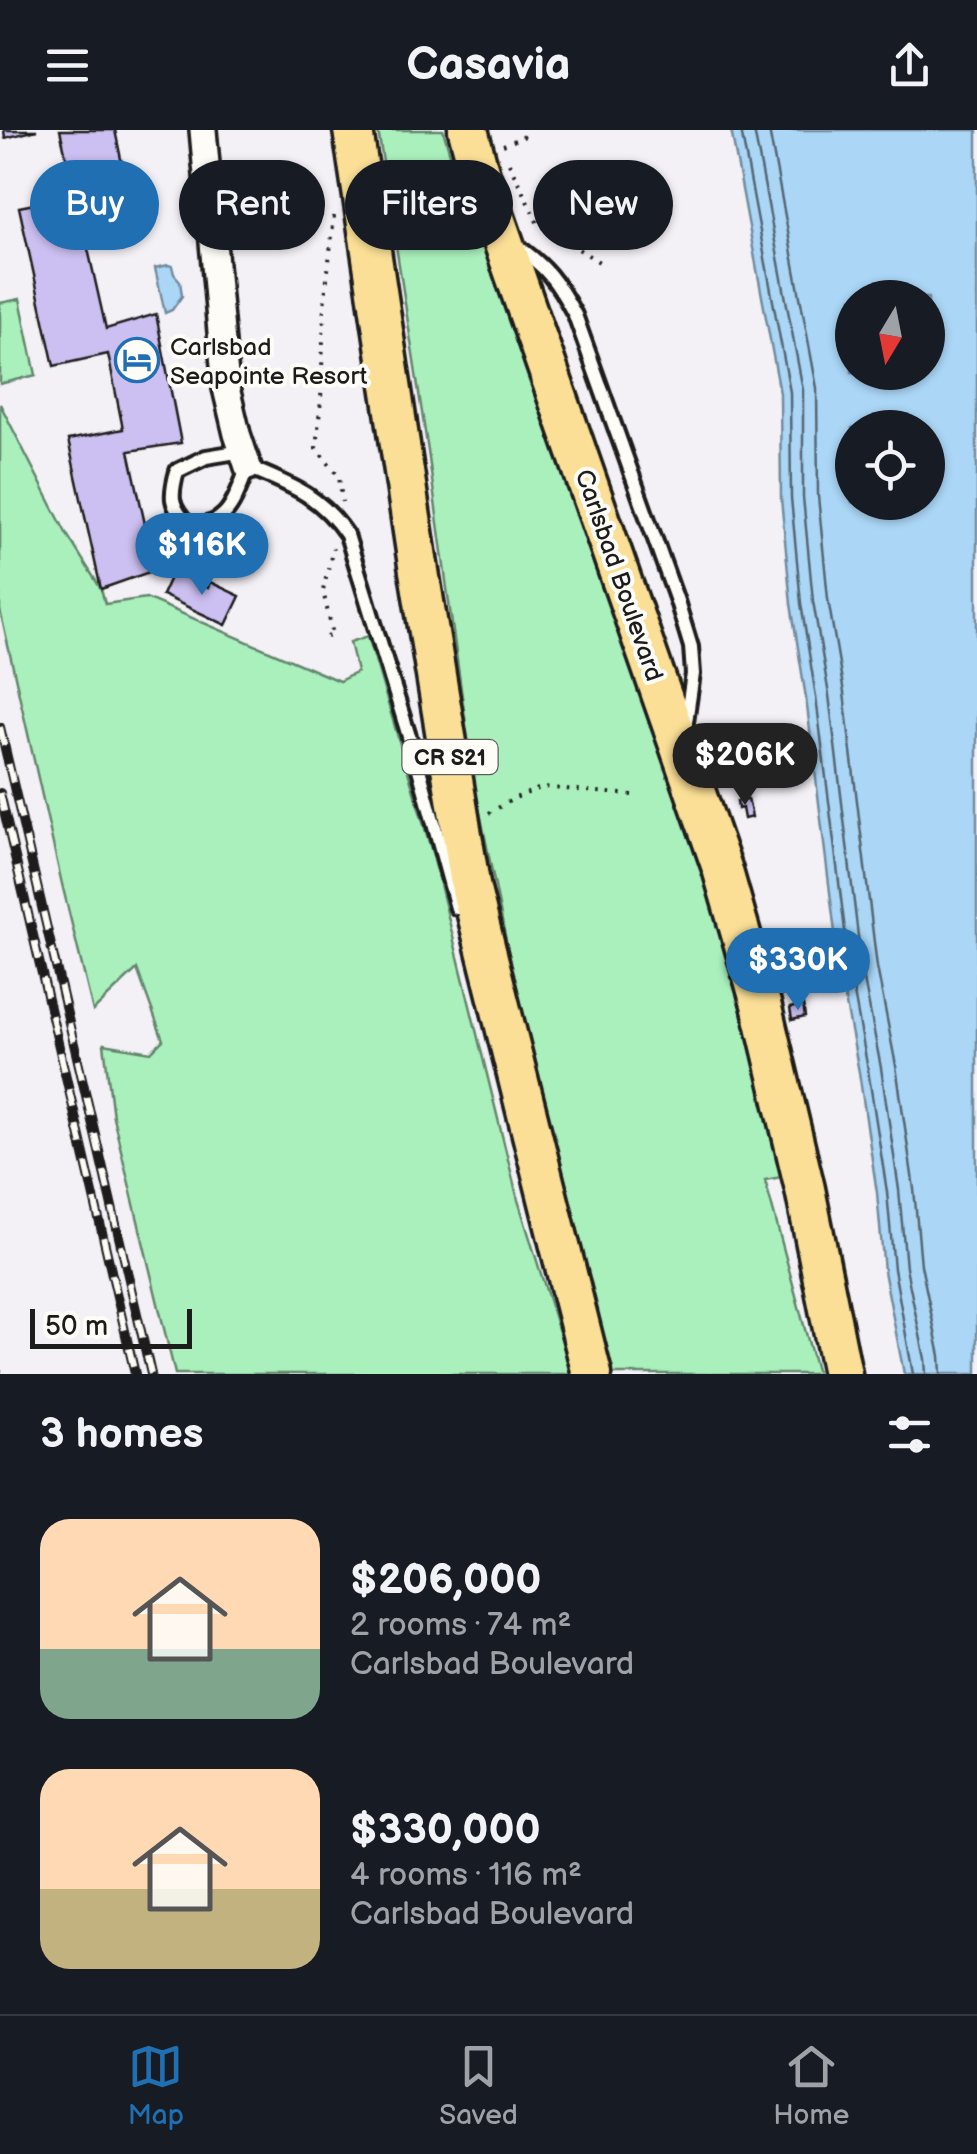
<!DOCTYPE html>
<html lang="en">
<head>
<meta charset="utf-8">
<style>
	body { margin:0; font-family:"Balsamiq Sans",sans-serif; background:#20242c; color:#f1f3f6; height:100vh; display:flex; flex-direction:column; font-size:38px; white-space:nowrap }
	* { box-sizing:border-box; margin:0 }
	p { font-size:32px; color:#9ea1a6 }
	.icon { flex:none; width:55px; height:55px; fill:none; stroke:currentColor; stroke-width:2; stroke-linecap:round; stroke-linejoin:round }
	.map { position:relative; height:1244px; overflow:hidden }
	.sheet { display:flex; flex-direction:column; background:#171b24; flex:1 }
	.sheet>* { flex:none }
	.guide { position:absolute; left:30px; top:30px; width:918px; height:90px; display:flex; gap:20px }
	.needle { width:65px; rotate:190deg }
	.buttons { position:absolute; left:835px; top:150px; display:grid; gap:20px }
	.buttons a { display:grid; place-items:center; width:110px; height:110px; border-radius:50%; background:#171b24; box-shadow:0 2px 8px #0004; font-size:50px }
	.scale { position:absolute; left:30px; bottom:25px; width:162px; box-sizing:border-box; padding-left:10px; border:5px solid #1c1c1c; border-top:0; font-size:28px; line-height:35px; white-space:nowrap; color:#1c1c1c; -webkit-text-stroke:8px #fdfcf7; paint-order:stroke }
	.price { position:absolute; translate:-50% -85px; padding:0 22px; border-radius:35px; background:#1f6fb2; color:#fff; font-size:32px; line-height:65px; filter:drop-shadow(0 2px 5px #0008) }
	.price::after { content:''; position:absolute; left:50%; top:60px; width:30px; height:22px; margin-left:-15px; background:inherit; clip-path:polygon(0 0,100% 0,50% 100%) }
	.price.selected { background:#222; color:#fff }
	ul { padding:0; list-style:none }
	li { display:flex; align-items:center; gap:30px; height:250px; padding:0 40px }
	li span { display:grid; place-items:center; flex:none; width:280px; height:200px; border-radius:30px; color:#555 }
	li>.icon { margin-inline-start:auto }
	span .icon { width:120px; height:120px; fill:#fffc; stroke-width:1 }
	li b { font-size:42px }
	h2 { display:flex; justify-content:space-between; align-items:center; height:120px; padding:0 40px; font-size:42px }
	.pill { padding:0 35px; border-radius:45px; background:#171b24; box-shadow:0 2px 8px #0004; font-size:35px; line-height:90px }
	.pill.selected { background:#1f6fb2; color:#fff }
	header { display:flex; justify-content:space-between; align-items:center; height:130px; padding:0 40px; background:#171b24; font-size:45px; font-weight:800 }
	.tabs { display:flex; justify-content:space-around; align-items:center; height:140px; border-top:2px solid #363941; background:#171b24; font-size:28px; color:#9ea1a6 }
	.tabs a { display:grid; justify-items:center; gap:5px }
	.tabs .selected { color:#1f6fb2 }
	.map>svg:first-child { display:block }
</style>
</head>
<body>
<header><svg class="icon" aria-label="menu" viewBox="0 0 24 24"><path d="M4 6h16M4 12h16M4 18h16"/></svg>Casavia<svg class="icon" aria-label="share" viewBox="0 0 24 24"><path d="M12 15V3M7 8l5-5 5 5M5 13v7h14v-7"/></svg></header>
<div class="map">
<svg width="977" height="1244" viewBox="0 0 977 1244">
	<rect width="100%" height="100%" fill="#f3f0f6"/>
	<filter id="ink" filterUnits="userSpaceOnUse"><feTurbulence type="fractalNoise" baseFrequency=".01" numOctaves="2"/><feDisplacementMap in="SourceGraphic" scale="20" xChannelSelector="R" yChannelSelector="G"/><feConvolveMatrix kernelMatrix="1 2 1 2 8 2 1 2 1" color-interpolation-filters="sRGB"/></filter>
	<g filter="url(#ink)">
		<!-- green -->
		<path fill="#aaf0bd" stroke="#63866c" stroke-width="2.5" d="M378,0H443L466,79L502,155L551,309L627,515L724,793L787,1046L765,1050L817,1244H612L525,904L474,653L428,321Z
			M20,169L36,245L0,254V173Z
			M0,274L66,403L101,459L105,474L146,468L339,551L357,542L350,512L368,506L433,726L518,1070L572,1244H175L113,987L104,914L151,922L163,910L137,839L93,881L62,754L0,480Z"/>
		<!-- water -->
		<path fill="#abd6f6" stroke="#728c9f" stroke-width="2.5" fill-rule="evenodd" d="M731,0H977V1244H904L884,1141L877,1063L859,942L840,843L806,568L791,474L781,368L780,263ZM852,168H928V242H852ZM852,298H928V372H852Z
			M168,135L172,136L174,144L180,151L182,166L172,180L165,183L155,138Z"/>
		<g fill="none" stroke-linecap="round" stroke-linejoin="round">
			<!-- shore -->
			<path stroke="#556673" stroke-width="2.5" d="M741,0L790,262L791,368L801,473L816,567L850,841L868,940L887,1062L894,1139L913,1244
				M754,0L803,260V367L813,471L829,565L862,839L881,938L899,1060L906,1138L925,1229L926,1244
				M769,0L817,258L818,366L828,469L844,563L877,837L896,936L914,1059L921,1135L940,1226L941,1244"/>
		</g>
		<!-- building -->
		<path fill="#ccbff1" stroke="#1c1c1c" stroke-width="2.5" d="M4,0H37L5,8Z
			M60,0H115L132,82L82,92L106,199L156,184L181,313L129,321L155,440L101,459L68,310L123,299L108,224L54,236L19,77L75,66Z
			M602,75L609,91L589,100L582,84Z
			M173,441L208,458L210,452L240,466L226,495L162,465Z
			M748,669L752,687L744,689L742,678L738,679L737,671Z
			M803,875L805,887L792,890L790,878Z"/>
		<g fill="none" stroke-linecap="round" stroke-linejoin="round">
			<defs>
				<path id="service" d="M514,114C546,136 557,151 575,185L677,471L691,517L693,544L685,599
					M243,321L206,327L177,341C170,367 170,375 188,395C229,400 235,367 248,337C291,355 320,365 347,405L419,639L457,778"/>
				<path id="minor" d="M203,0L226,258L237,304L248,337"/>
				<path id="primary" d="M353,0L418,435L471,760L592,1244
					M468,0L480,45L722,738L761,874L805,1059L842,1244"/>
			</defs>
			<!-- service casing -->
			<use href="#service" stroke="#1c1c1c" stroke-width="20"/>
			<!-- minor casing -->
			<use href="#minor" stroke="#1c1c1c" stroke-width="32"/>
			<!-- primary casing -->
			<use href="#primary" stroke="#1c1c1c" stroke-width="45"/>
			<!-- path -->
			<path stroke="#1c1c1c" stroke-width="4" stroke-dasharray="2.5 8" stroke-linecap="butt" d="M503,15L523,7L526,0
				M509,33L538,94L604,135
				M334,86L324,176L321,270L316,318L339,346L342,372
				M327,507L333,505L323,461L333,418
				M489,683L515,668L543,657L632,665
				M0,1240V1244"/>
			<!-- service -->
			<use href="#service" stroke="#fdfcf7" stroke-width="12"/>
			<!-- minor -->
			<use href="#minor" stroke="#fdfcf7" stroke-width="25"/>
			<!-- primary -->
			<use href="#primary" stroke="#fbdf96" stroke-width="38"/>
			<defs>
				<path id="rail" d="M0,597L151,1244
					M0,663L135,1244"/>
			</defs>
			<!-- rail casing -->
			<use href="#rail" stroke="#1c1c1c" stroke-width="10"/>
			<!-- rail -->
			<use href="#rail" stroke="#fdfcf7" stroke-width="6" stroke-dasharray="19" stroke-linecap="butt"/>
		</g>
	</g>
	<!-- icons -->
	<defs>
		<symbol id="hotel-ring" viewBox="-11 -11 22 22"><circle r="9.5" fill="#fdfcf7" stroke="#1f6fb2" stroke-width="1.5"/><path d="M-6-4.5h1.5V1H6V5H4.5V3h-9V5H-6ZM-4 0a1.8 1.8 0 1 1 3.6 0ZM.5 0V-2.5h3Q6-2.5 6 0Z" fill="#1f6fb2"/></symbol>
	</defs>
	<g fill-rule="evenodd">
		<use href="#hotel-ring" x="112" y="205" width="50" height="50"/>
	</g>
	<g text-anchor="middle" stroke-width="8" stroke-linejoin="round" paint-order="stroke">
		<!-- shield labels -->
		<rect fill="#fdfcf7" stroke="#605f5e" stroke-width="2.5" x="402.5" y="610" width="95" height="34" rx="8"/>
		<g font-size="22" font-weight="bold" fill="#1c1c1c">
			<text x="450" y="635">CR S21</text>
		</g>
		<!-- poi labels -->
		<g font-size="25" fill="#1c1c1c" stroke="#fdfcf7" text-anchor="start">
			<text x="170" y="225">Carlsbad<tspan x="170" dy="29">Seapointe Resort</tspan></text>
		</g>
		<!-- street labels -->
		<g font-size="25" fill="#1c1c1c" stroke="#fdfcf7">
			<text transform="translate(620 445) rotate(71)" y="9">Carlsbad Boulevard</text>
		</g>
	</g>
</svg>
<div class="buttons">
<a><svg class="needle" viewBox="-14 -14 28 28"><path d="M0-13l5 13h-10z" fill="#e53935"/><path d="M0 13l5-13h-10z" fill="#9ea1a6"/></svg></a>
<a><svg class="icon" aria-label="locate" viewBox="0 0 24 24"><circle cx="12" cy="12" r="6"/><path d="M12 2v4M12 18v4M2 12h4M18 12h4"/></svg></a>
</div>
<div class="scale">50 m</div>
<b class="price" style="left:202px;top:468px">$116K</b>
<b class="price selected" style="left:745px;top:678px">$206K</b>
<b class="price" style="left:798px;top:883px">$330K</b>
<div class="guide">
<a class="pill selected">Buy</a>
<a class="pill">Rent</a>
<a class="pill">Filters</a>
<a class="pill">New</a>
</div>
</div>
<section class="sheet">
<h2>3 homes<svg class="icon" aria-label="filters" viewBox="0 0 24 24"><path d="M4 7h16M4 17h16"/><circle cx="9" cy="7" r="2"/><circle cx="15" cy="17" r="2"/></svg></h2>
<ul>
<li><span style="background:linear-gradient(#ffd9b3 65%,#7fa58c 0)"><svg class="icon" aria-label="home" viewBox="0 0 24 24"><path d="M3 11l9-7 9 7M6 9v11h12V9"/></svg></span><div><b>$206,000</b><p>2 rooms · 74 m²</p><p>Carlsbad Boulevard</p></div></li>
<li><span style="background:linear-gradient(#ffd9b3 60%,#c2b280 0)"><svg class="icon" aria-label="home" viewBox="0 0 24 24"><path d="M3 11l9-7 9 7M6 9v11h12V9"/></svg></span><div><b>$330,000</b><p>4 rooms · 116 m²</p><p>Carlsbad Boulevard</p></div></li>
</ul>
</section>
<nav class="tabs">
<a class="selected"><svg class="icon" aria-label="map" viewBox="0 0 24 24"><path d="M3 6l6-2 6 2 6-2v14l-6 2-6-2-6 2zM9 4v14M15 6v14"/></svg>Map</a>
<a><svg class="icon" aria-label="saved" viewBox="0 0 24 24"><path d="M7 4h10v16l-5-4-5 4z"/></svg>Saved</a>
<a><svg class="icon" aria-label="home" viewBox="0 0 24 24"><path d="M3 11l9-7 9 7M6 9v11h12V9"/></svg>Home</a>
</nav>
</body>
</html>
